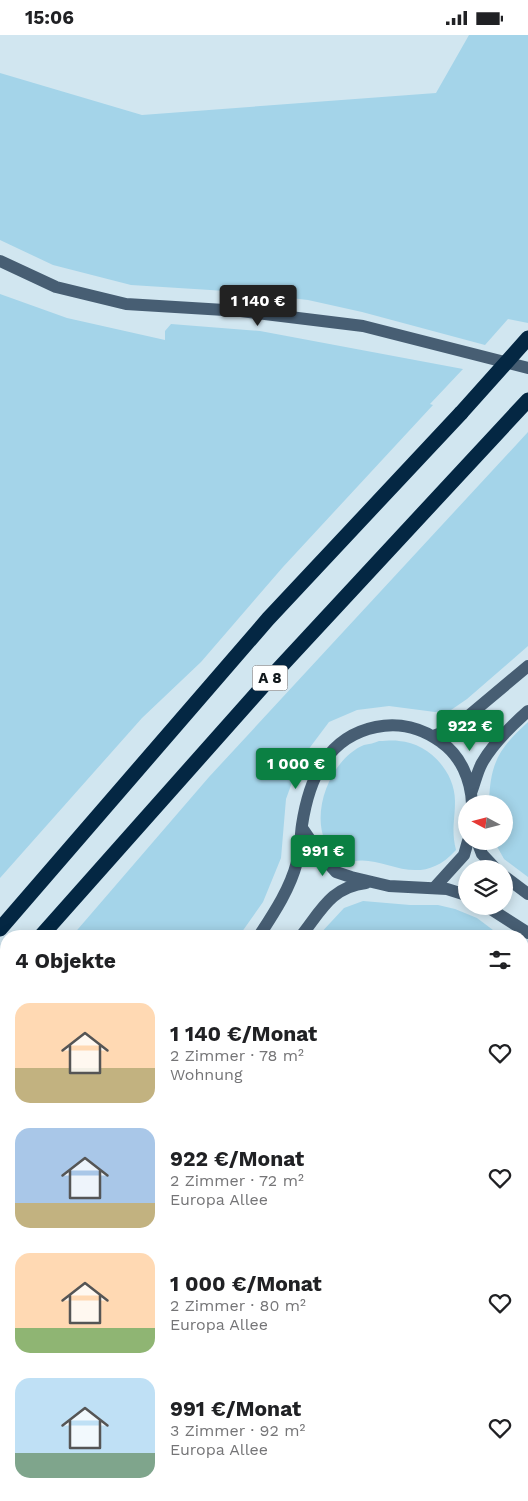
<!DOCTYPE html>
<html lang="de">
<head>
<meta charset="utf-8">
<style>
	body { margin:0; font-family:"Work Sans",sans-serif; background:#f2f2f2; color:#202124; height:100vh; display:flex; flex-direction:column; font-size:19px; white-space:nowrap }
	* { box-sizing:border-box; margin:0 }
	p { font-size:16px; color:#757577 }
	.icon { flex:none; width:28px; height:28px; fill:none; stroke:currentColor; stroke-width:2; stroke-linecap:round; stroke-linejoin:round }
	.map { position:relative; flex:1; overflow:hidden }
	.drawer { position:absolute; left:0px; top:895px; width:529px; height:571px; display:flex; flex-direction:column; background:#fff; border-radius:20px 20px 0 0; box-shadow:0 2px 12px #0003 }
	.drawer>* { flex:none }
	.needle { width:32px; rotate:277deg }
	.fabs { position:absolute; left:458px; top:760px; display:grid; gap:10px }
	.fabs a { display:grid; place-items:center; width:55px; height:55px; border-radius:50%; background:#fff; box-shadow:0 2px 12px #0003; font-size:25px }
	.price { position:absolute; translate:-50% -42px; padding:0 11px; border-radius:5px; background:#0b8043; color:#fff; font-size:16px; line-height:32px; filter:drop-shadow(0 1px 2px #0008) }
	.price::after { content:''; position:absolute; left:50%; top:30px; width:15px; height:11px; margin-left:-8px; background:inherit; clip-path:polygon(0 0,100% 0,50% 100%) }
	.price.current { background:#222; color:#fff }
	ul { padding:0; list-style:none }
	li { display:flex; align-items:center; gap:15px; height:125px; padding:0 15px }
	li span { display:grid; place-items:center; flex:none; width:140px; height:100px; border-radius:15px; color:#555 }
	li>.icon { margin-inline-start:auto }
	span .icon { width:60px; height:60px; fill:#fffc; stroke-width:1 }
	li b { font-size:21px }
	h2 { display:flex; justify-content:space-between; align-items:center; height:60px; padding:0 15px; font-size:21px }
	.status { display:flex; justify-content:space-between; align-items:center; height:35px; padding:0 25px; background:#fff; direction:ltr }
	.status svg { height:14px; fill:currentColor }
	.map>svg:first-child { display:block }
</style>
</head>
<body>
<div class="status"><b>15:06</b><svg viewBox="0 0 49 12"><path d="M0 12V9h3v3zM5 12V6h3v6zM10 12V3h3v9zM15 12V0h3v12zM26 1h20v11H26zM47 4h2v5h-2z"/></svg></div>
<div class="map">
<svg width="528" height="1466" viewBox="0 0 528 1466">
	<rect width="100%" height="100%" fill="#d1e6f0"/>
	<!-- green -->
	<path fill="#a4d4e9" d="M469,0H528V288L508,284L485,310L362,277L308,265L226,256L131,250L53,230L0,205V38L142,80L436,58Z
		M0,259L67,283L165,305V296L171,289L260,296L463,334L430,369L433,370L283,532L201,627L142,683L0,843Z
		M528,397V611L467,664L451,675L435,677L389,671L357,675L329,687L308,715L294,742L286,764L281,823L263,867L239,901H72L209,742Z
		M528,687V842L504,824L494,806H504V769H489C490,729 498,714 528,687Z
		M379,706C386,706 392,705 399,706C428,708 455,736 455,766C455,785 451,795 456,815C415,861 378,811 344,830C337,822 330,815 325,806C311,774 332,723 364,710C369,709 375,708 379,706Z
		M363,866L410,870H438L455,874L477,883L501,901H318L344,873Z
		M6,977V1318L0,1325V984Z
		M28,1460H67L71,1466H31Z"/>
	<!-- building -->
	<path fill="#24373a" d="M522,1325L528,1328V1387L522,1384Z"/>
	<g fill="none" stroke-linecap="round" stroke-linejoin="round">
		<!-- path -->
		<path stroke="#91a2aa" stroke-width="3" stroke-dasharray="2.5 4" stroke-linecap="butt" d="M522,954L528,956
			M51,1460L55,1466"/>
		<!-- lane -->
		<path stroke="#798998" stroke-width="11" d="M522,1025L528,1026"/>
		<!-- secondary -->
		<path stroke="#475e73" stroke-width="12" d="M0,226L56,252L126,269L241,276L363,291L528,333
			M433,701L454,693L528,631
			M471,758C475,748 477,737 482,728C493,708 511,691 528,676
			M302,793L320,819L336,837L351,842L389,851L447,854L466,860
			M477,806L482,819L496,834
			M504,841L528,859
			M435,852L464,820L468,806
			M486,871L528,898
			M259,901C274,878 290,854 297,827C301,815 300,803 302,790C309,744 327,702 376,692C399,687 422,693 441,707C461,721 471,745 472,769
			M301,901C321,876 331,852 366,848
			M0,1351L6,1345"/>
		<!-- highway -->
		<path stroke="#042743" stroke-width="15" d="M0,894L268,584L461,378
			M41,901L272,641L528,365
			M0,947L6,940
			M0,1436L6,1446
			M14,1460L18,1466"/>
		<!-- highway-bridge -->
		<path stroke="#042743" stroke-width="15" d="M461,378L528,303"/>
	</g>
	<g text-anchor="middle" stroke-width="5" stroke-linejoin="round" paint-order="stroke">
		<!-- shield labels -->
		<rect fill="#fff" stroke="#585d60" stroke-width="1" x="252.5" y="630.5" width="35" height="25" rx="4"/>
		<g font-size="15" font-weight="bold" fill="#11181c">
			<text x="270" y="648">A 8</text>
		</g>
	</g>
</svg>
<div class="fabs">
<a><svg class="needle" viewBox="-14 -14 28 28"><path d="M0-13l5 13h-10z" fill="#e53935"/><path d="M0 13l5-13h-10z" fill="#757577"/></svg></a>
<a><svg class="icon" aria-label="layers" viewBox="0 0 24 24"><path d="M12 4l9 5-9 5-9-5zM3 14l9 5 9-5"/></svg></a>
</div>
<b class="price current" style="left:258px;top:292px">1 140 €</b>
<b class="price" style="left:470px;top:717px">922 €</b>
<b class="price" style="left:296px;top:755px">1 000 €</b>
<b class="price" style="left:323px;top:842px">991 €</b>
<section class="drawer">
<h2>4 Objekte<svg class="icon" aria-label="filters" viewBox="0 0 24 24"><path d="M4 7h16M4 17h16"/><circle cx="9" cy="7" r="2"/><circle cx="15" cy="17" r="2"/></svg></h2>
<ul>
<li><span style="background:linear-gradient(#ffd9b3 65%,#c2b280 0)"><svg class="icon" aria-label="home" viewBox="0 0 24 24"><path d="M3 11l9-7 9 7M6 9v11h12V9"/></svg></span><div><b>1 140 €/Monat</b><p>2 Zimmer · 78 m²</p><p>Wohnung</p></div><svg class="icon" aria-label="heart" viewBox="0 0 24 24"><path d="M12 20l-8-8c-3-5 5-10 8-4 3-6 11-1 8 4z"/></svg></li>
<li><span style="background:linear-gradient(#a9c7e8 75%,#c2b280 0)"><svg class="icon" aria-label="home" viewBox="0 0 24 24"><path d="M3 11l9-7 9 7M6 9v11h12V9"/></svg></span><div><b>922 €/Monat</b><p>2 Zimmer · 72 m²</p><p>Europa Allee</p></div><svg class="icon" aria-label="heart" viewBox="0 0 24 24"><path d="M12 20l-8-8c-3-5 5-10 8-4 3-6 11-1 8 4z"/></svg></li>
<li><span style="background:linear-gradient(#ffd9b3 75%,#8fb573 0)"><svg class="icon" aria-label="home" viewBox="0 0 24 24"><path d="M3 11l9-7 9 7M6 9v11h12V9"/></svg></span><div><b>1 000 €/Monat</b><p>2 Zimmer · 80 m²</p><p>Europa Allee</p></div><svg class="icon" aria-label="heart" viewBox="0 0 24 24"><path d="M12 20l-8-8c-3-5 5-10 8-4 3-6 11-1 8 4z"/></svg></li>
<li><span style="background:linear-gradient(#bfe0f5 75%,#7fa58c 0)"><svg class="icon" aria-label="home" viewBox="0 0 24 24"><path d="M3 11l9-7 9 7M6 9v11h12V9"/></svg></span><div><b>991 €/Monat</b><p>3 Zimmer · 92 m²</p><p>Europa Allee</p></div><svg class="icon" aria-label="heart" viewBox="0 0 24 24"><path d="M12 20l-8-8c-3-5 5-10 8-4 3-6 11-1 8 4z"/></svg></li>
</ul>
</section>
</div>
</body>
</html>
